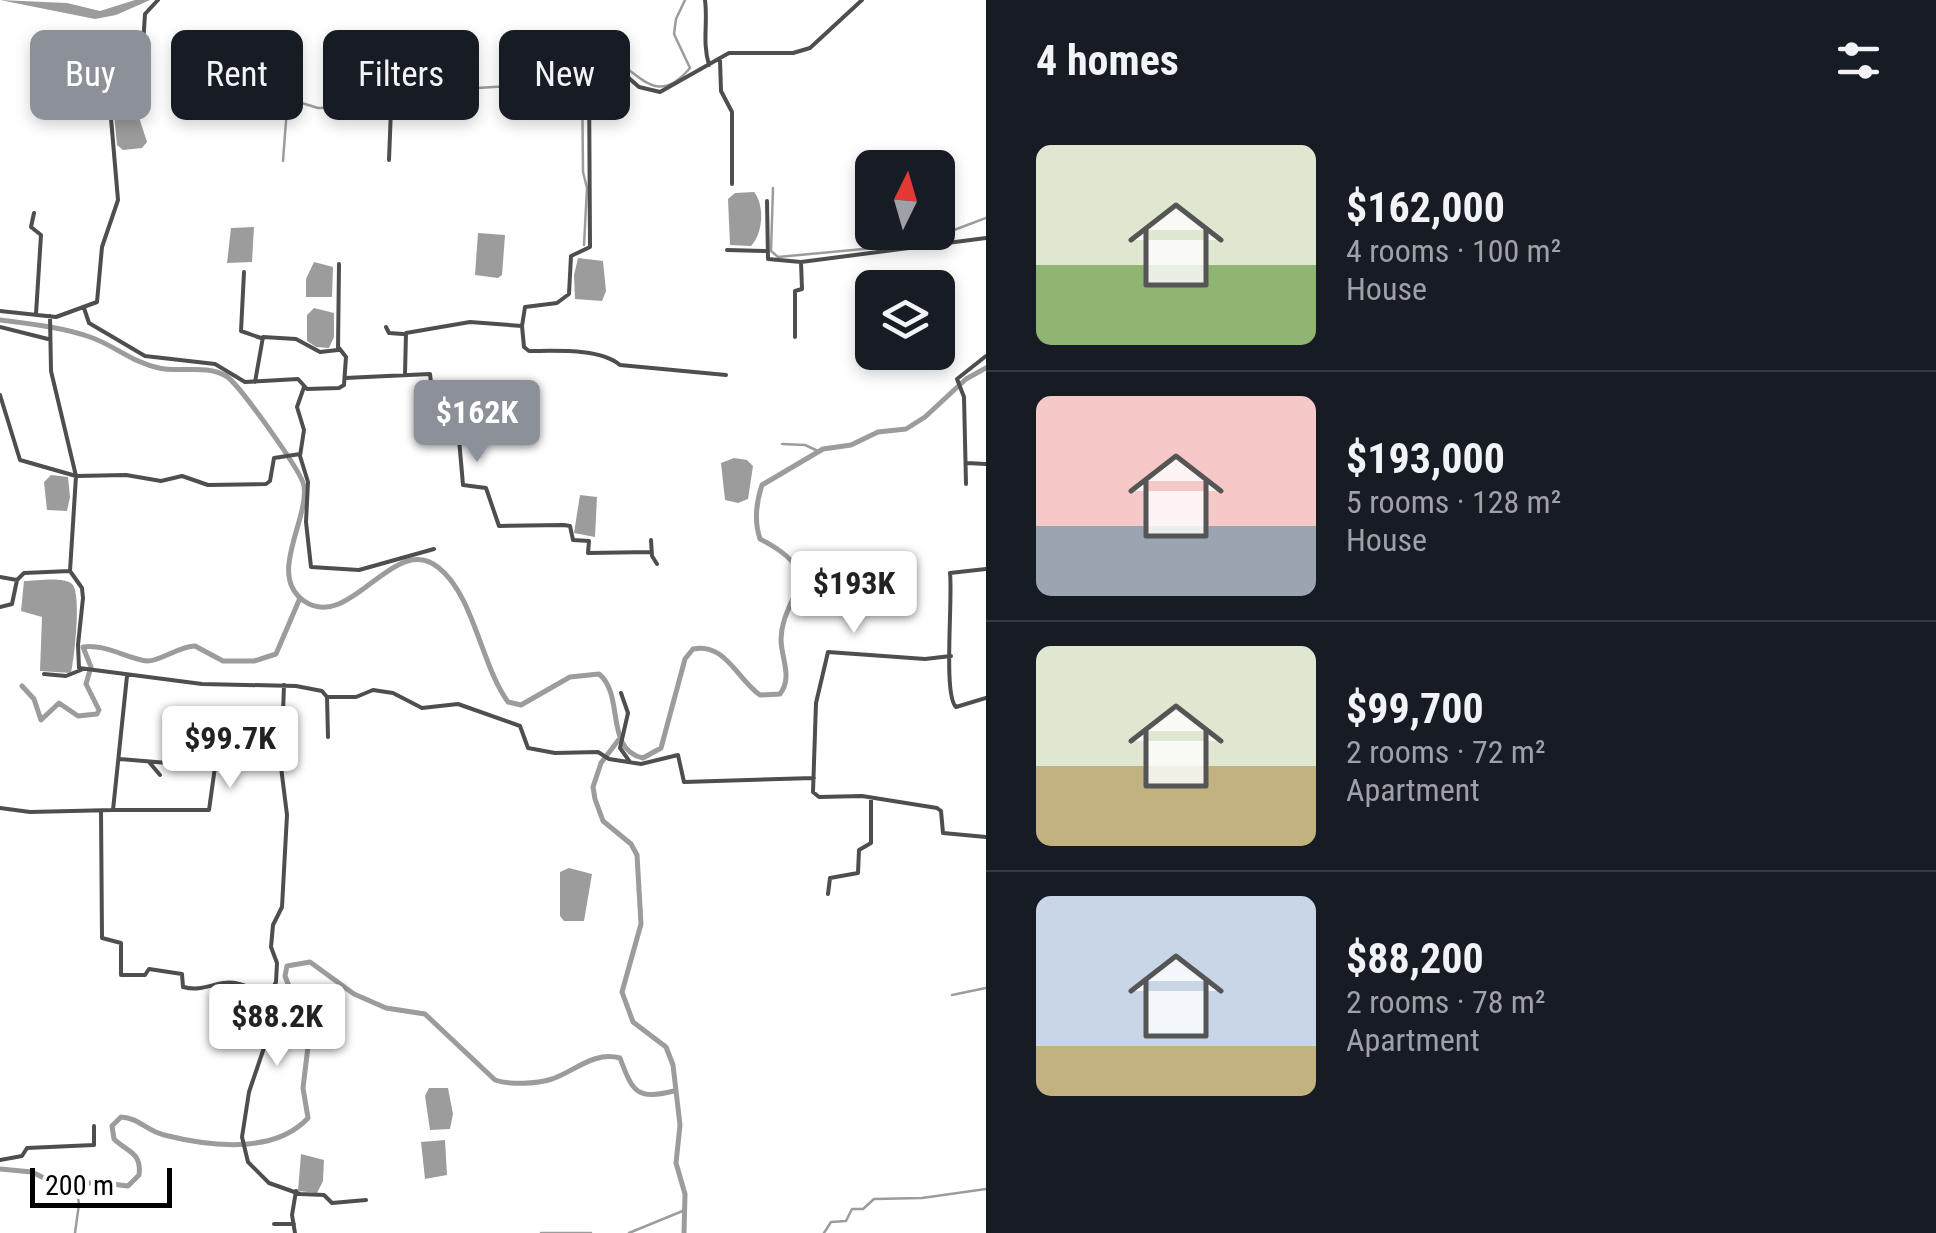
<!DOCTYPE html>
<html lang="en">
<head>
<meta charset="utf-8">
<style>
	body { margin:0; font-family:"Roboto Condensed",sans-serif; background:#242831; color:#f1f3f6; height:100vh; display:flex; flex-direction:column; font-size:38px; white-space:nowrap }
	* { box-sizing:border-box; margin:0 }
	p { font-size:32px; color:#9ea1a6 }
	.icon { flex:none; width:55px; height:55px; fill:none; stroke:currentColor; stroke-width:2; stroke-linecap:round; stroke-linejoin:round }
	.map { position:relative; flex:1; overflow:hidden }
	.side { display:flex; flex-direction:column; background:#171b24; width:950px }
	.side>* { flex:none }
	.guide { position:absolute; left:30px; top:30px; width:805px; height:90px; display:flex; gap:20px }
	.needle { width:65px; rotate:5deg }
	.fabs { position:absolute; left:855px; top:150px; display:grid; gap:20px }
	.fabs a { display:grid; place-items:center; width:100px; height:100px; border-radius:15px; background:#171b24; box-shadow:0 5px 15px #0003; font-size:50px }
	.scale { position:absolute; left:30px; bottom:25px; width:142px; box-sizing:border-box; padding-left:10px; border:5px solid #000; border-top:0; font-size:28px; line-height:35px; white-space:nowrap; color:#000; -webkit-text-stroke:8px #fff; paint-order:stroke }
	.price { position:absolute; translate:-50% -85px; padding:0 22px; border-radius:10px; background:#fff; color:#222; font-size:32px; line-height:65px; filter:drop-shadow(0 2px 5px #0008) }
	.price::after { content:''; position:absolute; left:50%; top:60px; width:30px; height:22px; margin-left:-15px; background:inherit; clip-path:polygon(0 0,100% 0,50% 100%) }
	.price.on { background:#8c9099; color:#fff }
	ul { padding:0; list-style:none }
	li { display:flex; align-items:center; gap:30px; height:250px; padding:0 50px }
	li+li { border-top:2px solid #363941 }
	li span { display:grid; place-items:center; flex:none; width:280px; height:200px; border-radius:15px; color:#555 }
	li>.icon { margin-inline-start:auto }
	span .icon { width:120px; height:120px; fill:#fffc; stroke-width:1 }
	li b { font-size:42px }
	h2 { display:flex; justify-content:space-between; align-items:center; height:120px; padding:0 50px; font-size:42px }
	.pill { padding:0 35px; border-radius:15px; background:#171b24; box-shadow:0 5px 15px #0003; font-size:35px; line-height:90px }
	.pill.on { background:#8c9099; color:#fff }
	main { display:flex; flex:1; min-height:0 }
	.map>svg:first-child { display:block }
</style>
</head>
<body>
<main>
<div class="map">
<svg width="986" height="1233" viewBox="0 0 986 1233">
	<rect width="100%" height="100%" fill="#fff"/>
	<!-- water -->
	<path fill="#9c9c9c" d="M0,0L67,3L100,11L135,0H150L116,15L95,19Z
		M136,108L147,142L142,148L123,150L117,145L114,114Z
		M754,192C765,205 763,234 751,246L730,245L728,199L735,193Z
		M254,227L252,262L227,263L231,228Z
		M478,233L505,235L502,275L498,278L475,275Z
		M578,258L603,261L606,291L602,301L575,299L574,275Z
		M314,262L333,267L332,297H306V279Z
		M314,308L334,313V337L329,348L316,347L307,341V315Z
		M498,391L522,395L518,428L494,426Z
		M734,458L747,460L753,466L748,499L738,503L725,500L721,463Z
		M51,475L68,477L70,497L67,511L47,510L44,482Z
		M580,495L597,497L595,537L574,533Z
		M24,581C36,581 63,576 72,584C82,593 74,660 71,673L40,671L42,617L21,611Z
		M569,868L592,874L584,921H564L560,916V872Z
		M263,997L267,1004L260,1033L241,1032L239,1020L243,998Z
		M429,1088H448L453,1114L450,1129L430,1130L425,1096Z
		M445,1140L447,1175L425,1179L421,1142Z
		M301,1154L324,1160L323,1181L317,1193L298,1191Z"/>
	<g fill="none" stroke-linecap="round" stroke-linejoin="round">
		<!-- stream -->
		<path stroke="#9c9c9c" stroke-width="2.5" d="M582,72L583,172L587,188L584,245
			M283,161L287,108L292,100L318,108L358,107L399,100L426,84L439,87L456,100L477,88L527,85L573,74L603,57C637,63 652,113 690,68L674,34L676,19L685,0
			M773,188L771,251L778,257L917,244L986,218
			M782,444L805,445L818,451
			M952,995L986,988
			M75,1233L79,1204L76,1185
			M541,1233H591
			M629,1233L685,1210
			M824,1233L831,1222L846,1221L852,1209H863L874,1199L922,1198L986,1189"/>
		<!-- canal -->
		<path stroke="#9c9c9c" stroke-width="5" d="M0,320C30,324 61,327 90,337C114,345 133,363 159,368C180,373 206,364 226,376C238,383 302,472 304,486C309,520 267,575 304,601C351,633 394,530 439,568C474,596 481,665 508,702L521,705L570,677L599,674C625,695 604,750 643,758L661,748L685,659L693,649C725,642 737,679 760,695L780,694C793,677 781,658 781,639C782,593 832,576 760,539C754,521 756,503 762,485L823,449L851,445L878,432L906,429L925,417L966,379L986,368
			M22,686L34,699L41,720L59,703L78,716L97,714L99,710L86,684L91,667L83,647C107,644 125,658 147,661C158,662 180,646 195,646L223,661H254L276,654L300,598
			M620,738L601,763L593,787L595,799L603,821L631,844L637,855L641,924L622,992L633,1022L666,1047L673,1065L680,1125L676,1163L685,1194L684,1233
			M0,1169L32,1172L64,1188L95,1182L128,1186L139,1175C142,1152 127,1152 114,1139L112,1126L121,1117C139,1118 147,1131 164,1135C208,1146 274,1155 308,1118L303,1088L309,1038L285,976L287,966L310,962L354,994L386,1008L425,1014L495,1080C510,1085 536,1084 552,1079C575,1071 594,1051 620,1058C633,1093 637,1100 674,1091"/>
		<!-- minor -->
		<path stroke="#4e4e4e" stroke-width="4" d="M705,0C708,23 702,42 709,65
			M720,60L721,91L732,112V184
			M96,82L98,91L110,93
			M389,160L391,109
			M767,201L768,259L801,262
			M34,213L31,227L41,235L36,314
			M727,250L765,251
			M244,272L241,331L261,338
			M84,308L89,323L145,356L215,364L245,382L298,379L307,389L339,388L344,385L346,357L339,348
			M0,311L56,317L97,302L102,247L118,200L109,95L141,75L145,14L158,0
			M50,316L51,371L76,476L70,571L82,588L83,598L78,645L79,668L202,684L296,686L322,691L327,697
			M522,326L525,307L557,303L569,294L571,256L590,247L589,76L593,68L614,65L639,87L660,92L729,53H793L810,48L862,0
			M0,327L48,339
			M386,327L389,333L403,334
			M795,337V291L802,289L801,262L986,238
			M405,374L406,333L470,322L522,326L524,347L529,351C556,351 600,348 620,365L726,375
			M345,378L430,374L434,408L457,416L463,485L486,488L499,526L564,525L570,526L573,540L589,541L588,553L651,552
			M255,382L263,337L296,339L320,352L338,350L339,264
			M304,387L297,407L304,430L300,456L308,482L306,522L311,567L359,570L434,549
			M0,395L20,460L76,476L126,475L161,481L182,476L208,485L266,484L270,481L274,458L300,454
			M967,463L986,464
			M966,484L964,397L957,379L986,356
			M651,540L652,556L657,564
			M986,569L950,573C953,599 943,695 956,707L986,698
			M0,577L17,580
			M0,607L12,604L17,580L24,573L70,571
			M951,656L925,659L828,652L816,703L813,792L819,797L862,796L937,808L941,811L943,833L986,837
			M44,674L66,676L81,670
			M284,685L281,767L287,815L282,907L273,925L271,947L277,963L276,982L270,994V1030L249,1092L242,1137L248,1162L269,1183L300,1194L324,1195L332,1203L366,1200
			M621,693L628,713L620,748L630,762
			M328,737L327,697H356L373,690L393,693L422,708L458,704L520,726L528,748L555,753L598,752L609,759L641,764L678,755L684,782L814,778
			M149,762L160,775
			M0,808L30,812L113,810L127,676
			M113,810H209L215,767L120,759
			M101,811L102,938L121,943V975H145L149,969L182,974L183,987C199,991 207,986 223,983C241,980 253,991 270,994
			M828,894L830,878L858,873L859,850L871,843V798
			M0,1160L22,1156L27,1148L94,1145V1126
			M274,1224H294
			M295,1233L292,1215L296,1191"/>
	</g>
</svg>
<div class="fabs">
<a><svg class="needle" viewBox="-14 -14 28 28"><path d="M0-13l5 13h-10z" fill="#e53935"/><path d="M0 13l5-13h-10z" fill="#9ea1a6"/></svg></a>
<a><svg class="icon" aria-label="layers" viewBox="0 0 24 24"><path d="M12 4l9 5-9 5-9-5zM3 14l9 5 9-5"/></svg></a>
</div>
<div class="scale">200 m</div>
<b class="price on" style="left:477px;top:465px">$162K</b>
<b class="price" style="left:854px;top:636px">$193K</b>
<b class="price" style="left:230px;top:791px">$99.7K</b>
<b class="price" style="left:277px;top:1069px">$88.2K</b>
<div class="guide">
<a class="pill on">Buy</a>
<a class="pill">Rent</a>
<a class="pill">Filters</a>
<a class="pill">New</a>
</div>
</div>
<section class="side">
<h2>4 homes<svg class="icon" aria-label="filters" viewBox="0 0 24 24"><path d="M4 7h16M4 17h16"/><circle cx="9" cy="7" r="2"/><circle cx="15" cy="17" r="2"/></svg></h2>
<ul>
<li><span style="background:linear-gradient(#dfe7d0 60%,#8fb573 0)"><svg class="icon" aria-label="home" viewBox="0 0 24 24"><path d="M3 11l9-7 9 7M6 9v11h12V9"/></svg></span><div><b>$162,000</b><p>4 rooms · 100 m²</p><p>House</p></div></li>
<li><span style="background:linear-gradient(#f6c9c9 65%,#9aa5b1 0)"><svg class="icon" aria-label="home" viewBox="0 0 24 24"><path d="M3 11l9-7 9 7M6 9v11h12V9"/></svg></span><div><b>$193,000</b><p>5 rooms · 128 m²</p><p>House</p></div></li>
<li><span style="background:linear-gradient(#dfe7d0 60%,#c2b280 0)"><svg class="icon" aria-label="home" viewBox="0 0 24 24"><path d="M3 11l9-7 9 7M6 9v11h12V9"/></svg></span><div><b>$99,700</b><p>2 rooms · 72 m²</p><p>Apartment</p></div></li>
<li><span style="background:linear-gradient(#c9d6e8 75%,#c2b280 0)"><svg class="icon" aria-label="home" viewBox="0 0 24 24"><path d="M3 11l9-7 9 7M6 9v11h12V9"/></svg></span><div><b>$88,200</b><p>2 rooms · 78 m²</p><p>Apartment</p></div></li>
</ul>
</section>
</main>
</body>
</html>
